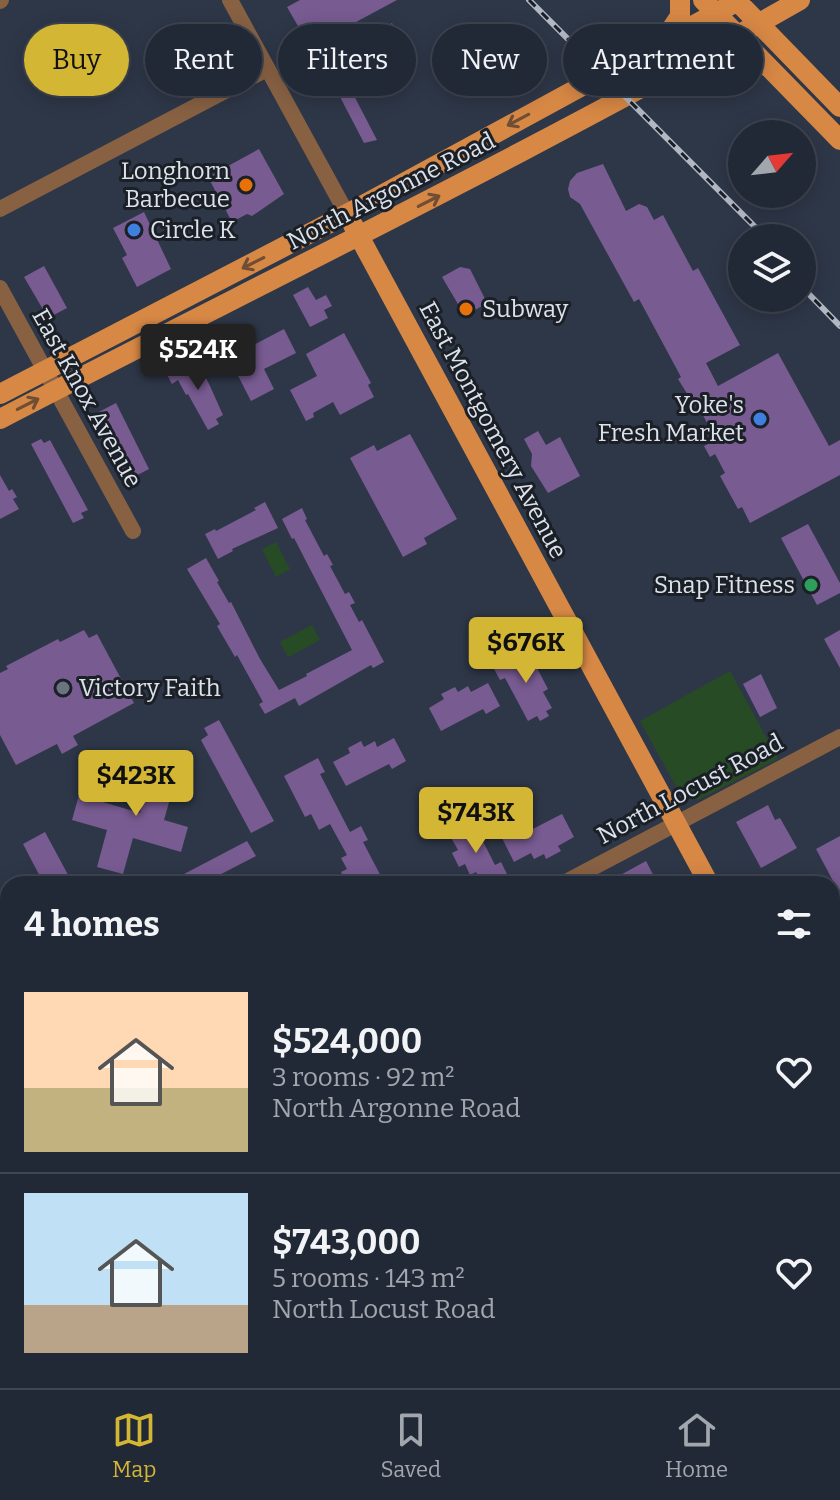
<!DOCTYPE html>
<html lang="en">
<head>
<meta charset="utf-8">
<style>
	body { margin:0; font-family:Bitter,serif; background:#2a313e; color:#f1f3f6; height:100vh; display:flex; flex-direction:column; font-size:30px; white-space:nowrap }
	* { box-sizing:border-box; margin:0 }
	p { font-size:26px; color:#a2a6ad }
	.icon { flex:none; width:44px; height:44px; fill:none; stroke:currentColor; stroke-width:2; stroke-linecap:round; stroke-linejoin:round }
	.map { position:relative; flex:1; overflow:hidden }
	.panel { position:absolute; left:0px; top:876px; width:840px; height:512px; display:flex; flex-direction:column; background:#222936; border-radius:24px 24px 0 0; box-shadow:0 4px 20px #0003,0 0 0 2px #3f4551 }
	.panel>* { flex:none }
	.hud { position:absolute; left:24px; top:24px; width:792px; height:72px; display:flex; gap:16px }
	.needle { width:52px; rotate:62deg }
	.buttons { position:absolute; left:728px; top:120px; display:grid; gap:16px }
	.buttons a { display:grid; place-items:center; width:88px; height:88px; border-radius:50%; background:#222936; box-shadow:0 4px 20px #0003,0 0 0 2px #3f4551; font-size:40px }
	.price { position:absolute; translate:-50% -68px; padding:0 18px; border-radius:8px; background:#d4b635; color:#111; font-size:26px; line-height:52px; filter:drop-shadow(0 2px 4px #0008) }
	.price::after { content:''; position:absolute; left:50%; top:48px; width:24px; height:18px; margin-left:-12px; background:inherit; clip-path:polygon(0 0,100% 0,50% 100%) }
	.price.current { background:#222; color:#fff }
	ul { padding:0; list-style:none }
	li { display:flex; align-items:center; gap:24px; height:200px; padding:0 24px }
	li+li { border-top:2px solid #3f4551 }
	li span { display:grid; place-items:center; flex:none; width:224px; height:160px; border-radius:0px; color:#555 }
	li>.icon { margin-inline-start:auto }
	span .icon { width:96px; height:96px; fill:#fffc; stroke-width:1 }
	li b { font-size:34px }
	h2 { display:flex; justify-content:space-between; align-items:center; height:96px; padding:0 24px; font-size:34px }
	.tag { padding:0 28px; border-radius:36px; background:#222936; box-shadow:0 4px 20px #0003,0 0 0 2px #3f4551; font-size:28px; line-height:72px }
	.tag.current { background:#d4b635; color:#111 }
	.dock { display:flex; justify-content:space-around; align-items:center; height:112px; border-top:2px solid #3f4551; background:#222936; font-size:22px; color:#a2a6ad }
	.dock a { display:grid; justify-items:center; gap:4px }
	.dock .current { color:#d4b635 }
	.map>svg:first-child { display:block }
</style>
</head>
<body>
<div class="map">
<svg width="840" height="1388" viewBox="0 0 840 1388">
	<rect width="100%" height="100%" fill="#2e3748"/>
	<!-- green -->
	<path fill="#274c25" d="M276,542L290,569L276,577L262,549Z
		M312,625L320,640L288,657L280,642Z
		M730,671L778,759L698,800L678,790L640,721Z"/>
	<!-- building -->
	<path fill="#785b91" d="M300,0H397L304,50L297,36L302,33L287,7Z
		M392,23L408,54L404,56L413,72L392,83L366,37Z
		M337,63L377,140L364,143L324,66Z
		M259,149L284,194L252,216L247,214L232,222L208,177Z
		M603,164L626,211L639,204L647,207L654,220L663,215L693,271L698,268L740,345L706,363L718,386L778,353L829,446L840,440V475L750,523L742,507L738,509L720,476L725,473L715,454L710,457L704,446L716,440L694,398L691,400L678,379L681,377L639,299L634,302L580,204L570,197L568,189L570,181L577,173Z
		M144,212L171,269L137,287L122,258L127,255L113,228Z
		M44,266L67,308L48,318L24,277Z
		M460,267L470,269L487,303L465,316L442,277Z
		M308,287L316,300L326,295L332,306L324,310L328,318L310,327L293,295Z
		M284,329L296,353L264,369L274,389L251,401L229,358Z
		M344,333L371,383L368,385L374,397L340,415L333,402L313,413L314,417L306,421L290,390L317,376L306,354Z
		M192,359L203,379L206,378L210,386L223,415L216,419L219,424L208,430L188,394L186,395L178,380L172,384L166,373Z
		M116,403L149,469L126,481L89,417Z
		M538,431L546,445L560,437L580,476L548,493L531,466L532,454L524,439Z
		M410,434L457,519L424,538L427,544L403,557L350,458L374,445L377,451Z
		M41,439L44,443L50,440L88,510L81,513L84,518L73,523L31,444Z
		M0,475L9,491L12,489L17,497L13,499L19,509L0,519Z
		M265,502L278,528L232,549L233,551L218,559L205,534L215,529L216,531L256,510L254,508Z
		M302,508L307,519L305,520L324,556L327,554L333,565L330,566L345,594L349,592L355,603L350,605L359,622L362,620L384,662L373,668L371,665L299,706L295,698L265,714L259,704L263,702L237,655L235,657L217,626L220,624L187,569L206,558L219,581L217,582L229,603L231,602L260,659L279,690L307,676L306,674L352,650L294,538L292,539L282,519Z
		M808,524L840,583V593L817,605L781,538Z
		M84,630L89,638L97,634L134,703L73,736L78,745L62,754L57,744L16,765L0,735V673L8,669L6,666L58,639L60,642Z
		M840,630V668L824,639Z
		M527,649L548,689L543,692L552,708L546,711L549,716L540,721L537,716L528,721L505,678L500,680L493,667Z
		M761,674L777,708L760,717L743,684Z
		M488,683L500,706L486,714L483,709L441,731L429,708L444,699L441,694L455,687L458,692L468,686L471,692Z
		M219,720L274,821L251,833L201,740L208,735L204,728Z
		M394,738L406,761L392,769L389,764L346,786L333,762L350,753L348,748L361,741L364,747L375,741L377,747Z
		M157,753L181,760L164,820L188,827L181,852L133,838L123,874L97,867L107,830L72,820L79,795L140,813Z
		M318,758L325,772L320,774L350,832L361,826L368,840L363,842L385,884H347L341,872L347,869L341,858L347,855L330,824L319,830L311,814L305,817L284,776Z
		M768,805L775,820L780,818L797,848L761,868L736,822Z
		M562,814L574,837L558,846L561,851L546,859L544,854L534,859L531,853L514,862L502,838L516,831L519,836Z
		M473,822L495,865L501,862L508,876L492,884H482L476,872L470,875L465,864L459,867L452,853L458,850L449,834Z
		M45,832L73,884H44L23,844Z
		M840,836V894L816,849Z
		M247,841L256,856L202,884H165Z
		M646,861L658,884H604Z"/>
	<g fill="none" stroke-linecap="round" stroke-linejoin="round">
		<!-- minor -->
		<path stroke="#886143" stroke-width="16" d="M230,0L347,214
			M0,1L1,0
			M0,209L267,69
			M0,288L133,531
			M562,884L840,737
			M402,1380L406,1388
			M596,1380L600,1388
			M332,1388L347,1380"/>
		<!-- major -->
		<path stroke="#d78845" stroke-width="20" d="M703,0L840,140
			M736,0L840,107
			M666,37L680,16V0
			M353,225L709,884
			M0,394L347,214L740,0
			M0,419C268,280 539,149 800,0
			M832,1107L840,1122"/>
		<!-- highway -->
		<path stroke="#f69743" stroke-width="22" d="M0,1221L8,1232
			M0,1284L8,1293
			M81,1380L87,1388
			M129,1380L135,1388"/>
		<defs>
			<path id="rail" d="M529,0L766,238
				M802,287L840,326"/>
		</defs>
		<!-- rail casing -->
		<use href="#rail" stroke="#b1b8c4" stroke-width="6"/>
		<!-- rail -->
		<use href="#rail" stroke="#1b1f26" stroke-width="3" stroke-dasharray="9" stroke-linecap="butt"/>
	</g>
	<!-- one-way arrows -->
	<defs><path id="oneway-shaft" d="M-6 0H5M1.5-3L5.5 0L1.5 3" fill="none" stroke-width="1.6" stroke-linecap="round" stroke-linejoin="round" transform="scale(2)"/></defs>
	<g stroke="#704e34">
		<use href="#oneway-shaft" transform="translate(518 120) rotate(152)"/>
		<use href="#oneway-shaft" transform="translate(429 201) rotate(-27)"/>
		<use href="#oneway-shaft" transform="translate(253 263) rotate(153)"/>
		<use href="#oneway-shaft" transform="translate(28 404) rotate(-27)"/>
	</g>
	<!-- markers -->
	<g fill="#e8710a" stroke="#1b1f26" stroke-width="3">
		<circle cx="246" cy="185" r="8"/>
		<circle cx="466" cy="309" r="8"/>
	</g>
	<g fill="#3f7fe0" stroke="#1b1f26" stroke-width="3">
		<circle cx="134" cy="230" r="8"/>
		<circle cx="760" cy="419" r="8"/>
	</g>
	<circle fill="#2e9e5b" stroke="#1b1f26" stroke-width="3" cx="811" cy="585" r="8"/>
	<circle fill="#6b7280" stroke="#1b1f26" stroke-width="3" cx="63" cy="688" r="8"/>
	<g text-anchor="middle" stroke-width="6" stroke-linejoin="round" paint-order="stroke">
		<!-- poi labels -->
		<g font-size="24" fill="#dce2ec" stroke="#1b1f26" text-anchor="end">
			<text x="230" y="179">Longhorn<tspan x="230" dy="28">Barbecue</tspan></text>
			<text x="150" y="238" text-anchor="start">Circle K</text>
			<text x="482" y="317" text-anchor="start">Subway</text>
			<text x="744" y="413">Yoke's<tspan x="744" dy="28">Fresh Market</tspan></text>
			<text x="795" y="593">Snap Fitness</text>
			<text x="79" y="696" text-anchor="start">Victory Faith</text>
		</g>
		<!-- street labels -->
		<g font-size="24" fill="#dce2ec" stroke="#1b1f26">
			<text transform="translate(391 191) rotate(-27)" y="8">North Argonne Road</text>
			<text transform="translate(87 398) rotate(61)" y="8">East Knox Avenue</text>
			<text transform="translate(493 430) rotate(62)" y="8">East Montgomery Avenue</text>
			<text transform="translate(690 789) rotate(-28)" y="8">North Locust Road</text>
		</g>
	</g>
</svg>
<div class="buttons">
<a><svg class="needle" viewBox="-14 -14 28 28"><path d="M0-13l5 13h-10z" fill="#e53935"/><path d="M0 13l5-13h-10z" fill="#a2a6ad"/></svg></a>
<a><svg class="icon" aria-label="layers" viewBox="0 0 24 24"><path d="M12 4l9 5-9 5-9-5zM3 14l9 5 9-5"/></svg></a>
</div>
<b class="price current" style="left:198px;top:392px">$524K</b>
<b class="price" style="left:526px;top:685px">$676K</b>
<b class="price" style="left:136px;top:818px">$423K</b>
<b class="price" style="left:476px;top:855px">$743K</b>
<div class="hud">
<a class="tag current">Buy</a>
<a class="tag">Rent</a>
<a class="tag">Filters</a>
<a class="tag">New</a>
<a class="tag">Apartment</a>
</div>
<section class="panel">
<h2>4 homes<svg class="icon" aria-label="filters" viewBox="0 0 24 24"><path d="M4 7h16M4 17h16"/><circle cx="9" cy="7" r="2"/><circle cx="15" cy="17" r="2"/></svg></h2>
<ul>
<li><span style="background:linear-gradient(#ffd9b3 60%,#c2b280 0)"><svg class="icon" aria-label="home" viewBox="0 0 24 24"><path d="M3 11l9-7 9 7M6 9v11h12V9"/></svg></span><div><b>$524,000</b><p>3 rooms · 92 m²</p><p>North Argonne Road</p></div><svg class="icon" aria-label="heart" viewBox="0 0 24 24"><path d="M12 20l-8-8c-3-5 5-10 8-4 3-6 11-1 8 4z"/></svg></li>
<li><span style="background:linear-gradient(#bfe0f5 70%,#b9a48a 0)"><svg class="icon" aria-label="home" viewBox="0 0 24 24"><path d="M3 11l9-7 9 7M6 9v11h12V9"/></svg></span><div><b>$743,000</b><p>5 rooms · 143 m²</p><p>North Locust Road</p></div><svg class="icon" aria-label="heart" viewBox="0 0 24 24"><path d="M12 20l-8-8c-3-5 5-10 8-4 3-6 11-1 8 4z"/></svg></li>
</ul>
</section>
</div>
<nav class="dock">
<a class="current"><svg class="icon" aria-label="map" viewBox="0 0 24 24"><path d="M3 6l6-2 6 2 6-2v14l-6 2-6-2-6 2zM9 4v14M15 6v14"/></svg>Map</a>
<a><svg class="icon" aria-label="saved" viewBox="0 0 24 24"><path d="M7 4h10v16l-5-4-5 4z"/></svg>Saved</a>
<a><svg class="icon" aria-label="home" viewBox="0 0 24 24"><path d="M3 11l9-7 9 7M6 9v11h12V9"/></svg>Home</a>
</nav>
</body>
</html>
